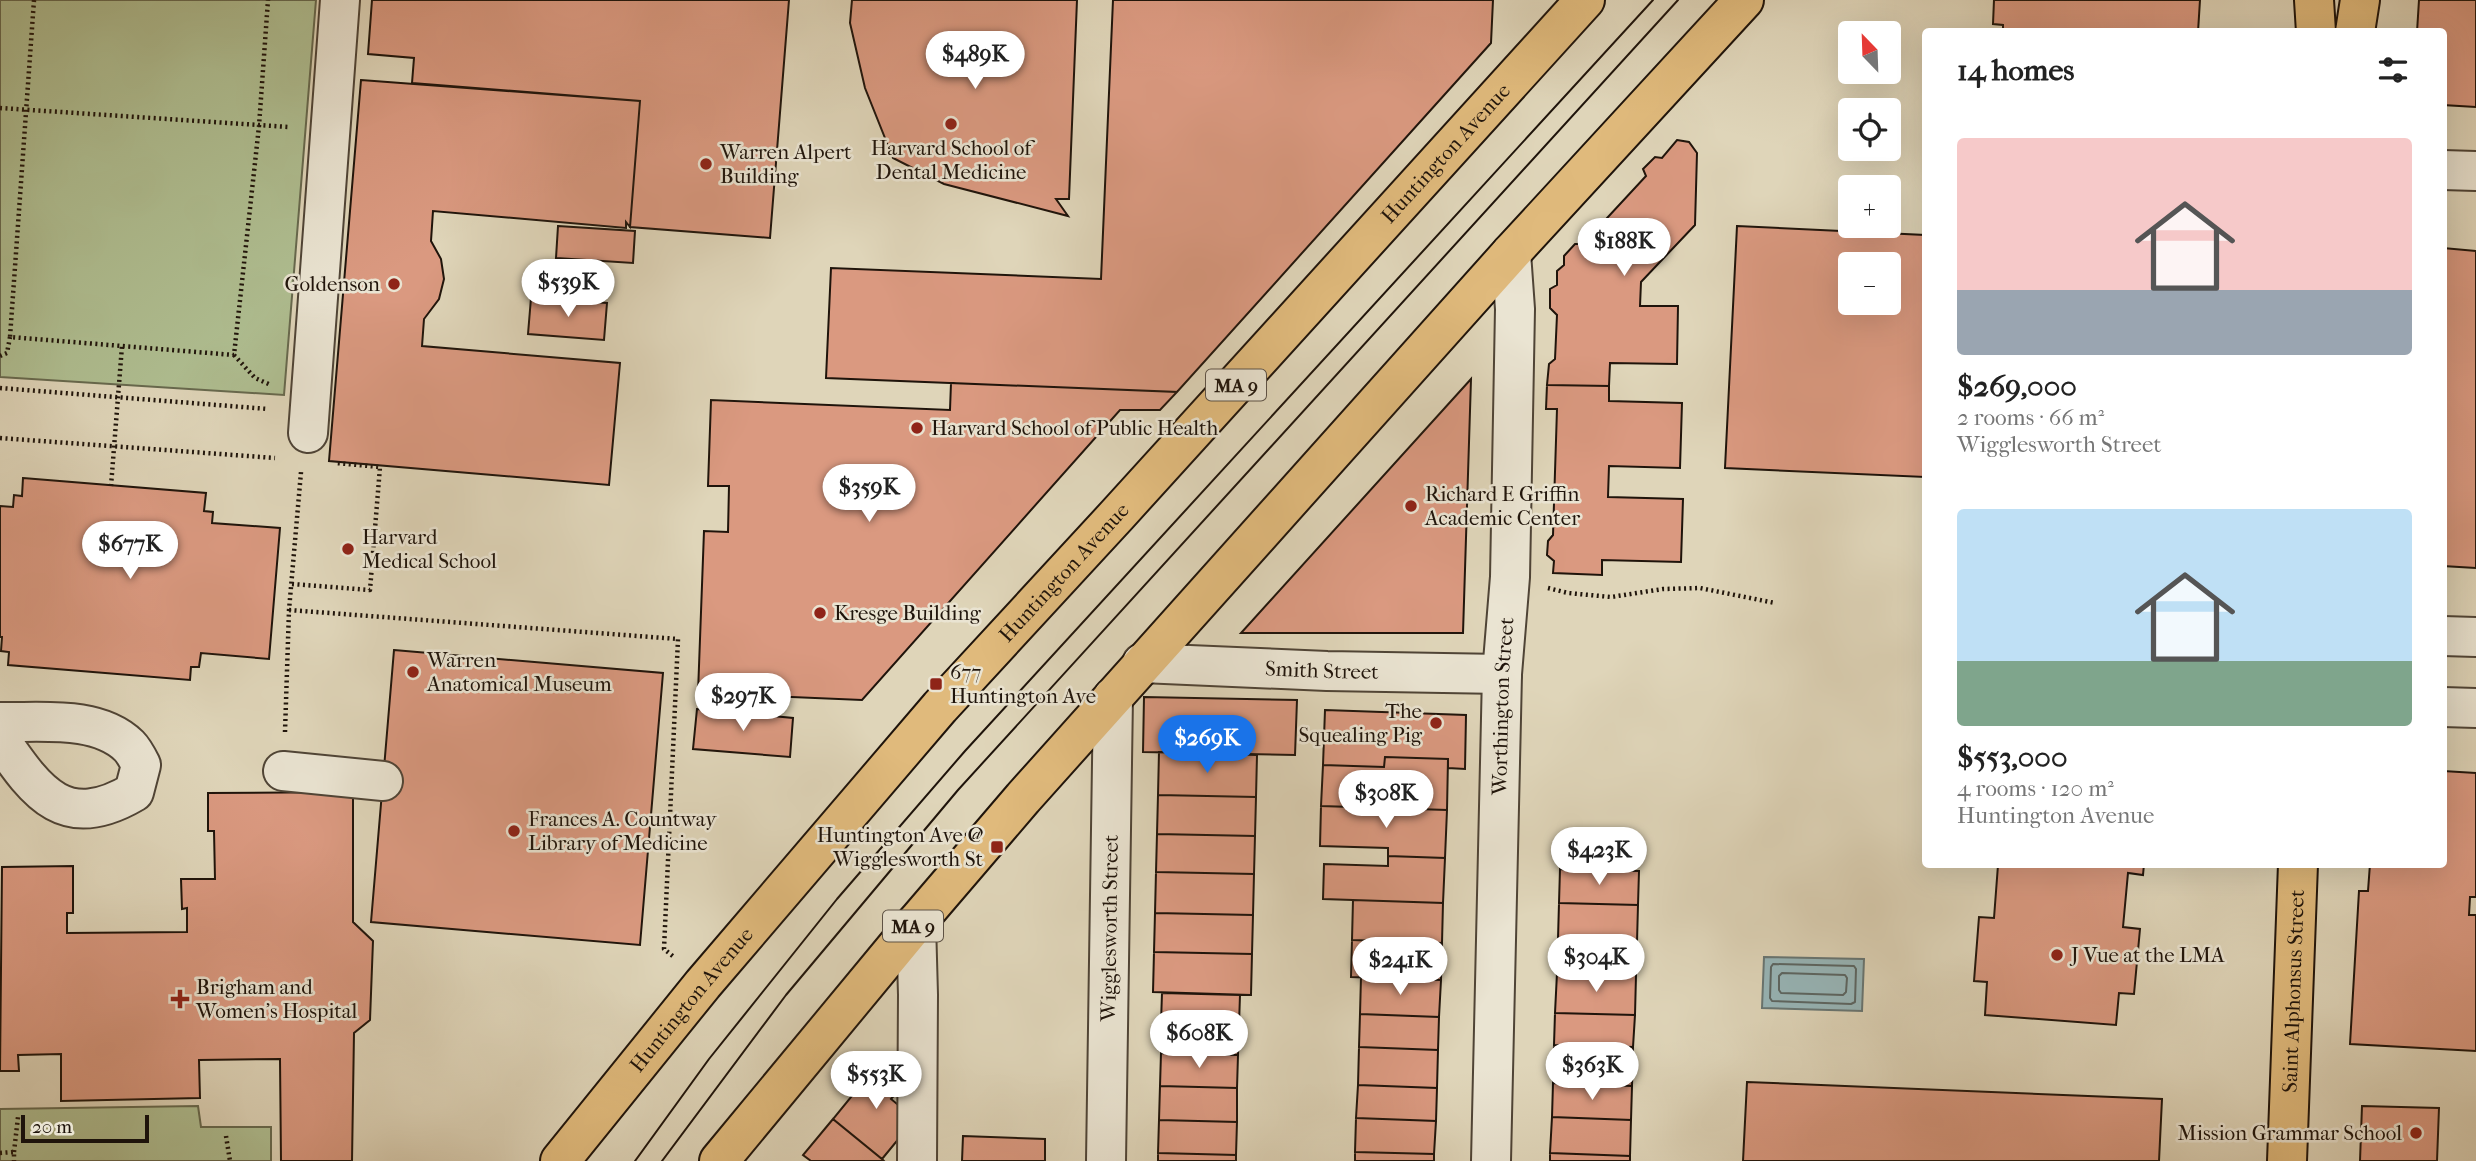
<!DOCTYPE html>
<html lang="en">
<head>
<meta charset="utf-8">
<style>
	body { margin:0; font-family:"IM FELL French Canon",serif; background:#f2f2f2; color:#222; height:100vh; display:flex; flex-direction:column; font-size:26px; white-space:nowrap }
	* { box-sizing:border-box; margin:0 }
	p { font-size:23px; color:#767676 }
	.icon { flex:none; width:38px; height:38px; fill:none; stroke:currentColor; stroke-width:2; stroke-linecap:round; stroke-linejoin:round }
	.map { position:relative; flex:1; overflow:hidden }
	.panel { position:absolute; left:1922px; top:28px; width:525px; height:840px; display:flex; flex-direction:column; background:#fff; border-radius:7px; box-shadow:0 7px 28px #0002 }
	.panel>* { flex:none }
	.needle { width:46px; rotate:337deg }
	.controls { position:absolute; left:1838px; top:21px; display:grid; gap:14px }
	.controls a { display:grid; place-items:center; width:63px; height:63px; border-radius:7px; background:#fff; box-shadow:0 7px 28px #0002; font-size:35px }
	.scale { position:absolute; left:21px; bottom:18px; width:128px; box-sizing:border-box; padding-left:7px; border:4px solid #1f140b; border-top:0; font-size:19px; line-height:24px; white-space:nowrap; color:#1f140b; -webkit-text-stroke:5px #eae4d2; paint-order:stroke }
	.price { position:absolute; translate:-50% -60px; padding:0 16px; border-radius:24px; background:#fff; color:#222; font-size:23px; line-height:46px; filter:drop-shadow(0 2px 4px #0008) }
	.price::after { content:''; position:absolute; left:50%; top:42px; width:21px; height:16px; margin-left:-10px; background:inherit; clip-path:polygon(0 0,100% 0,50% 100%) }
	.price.selected { background:#1a73e8; color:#fff }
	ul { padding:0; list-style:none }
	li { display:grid; align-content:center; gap:14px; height:371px; padding:0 35px }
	li span { display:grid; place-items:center; height:217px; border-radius:7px; color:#555 }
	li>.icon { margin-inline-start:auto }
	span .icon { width:126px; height:126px; fill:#fffc; stroke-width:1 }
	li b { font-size:30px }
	h2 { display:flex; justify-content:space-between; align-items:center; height:84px; padding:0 35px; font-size:30px }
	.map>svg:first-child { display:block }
</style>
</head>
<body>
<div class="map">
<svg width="2476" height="1161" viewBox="0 0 2476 1161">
	<rect width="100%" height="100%" fill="#dfd5b9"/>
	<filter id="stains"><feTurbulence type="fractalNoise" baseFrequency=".00286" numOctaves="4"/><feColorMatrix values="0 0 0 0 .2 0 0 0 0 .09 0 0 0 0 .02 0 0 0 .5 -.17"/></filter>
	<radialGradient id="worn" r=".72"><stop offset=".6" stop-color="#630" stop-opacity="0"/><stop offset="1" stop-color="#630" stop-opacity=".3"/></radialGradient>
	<!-- green -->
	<path fill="#afbe91" stroke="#67694e" stroke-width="2" d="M0,0H316L284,395L0,377Z
		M198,1106L201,1127H271V1161H0V1109Z"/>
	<!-- water -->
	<path fill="#97b6b9" stroke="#677573" stroke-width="2" d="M1764,957L1864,959L1862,1011L1762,1008Z"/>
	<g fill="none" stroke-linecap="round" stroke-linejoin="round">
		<!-- shore -->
		<path stroke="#5b6562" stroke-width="2" d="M1773,964L1854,966L1856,969L1855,1002L1851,1004L1772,1001L1770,998L1771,967Z
			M1782,973L1845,975L1847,978L1846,992L1843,995L1781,993L1779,990V976Z"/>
	</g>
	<!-- building -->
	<path fill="#da9980" stroke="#1f140b" stroke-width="2" fill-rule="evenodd" d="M372,0H789L770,238L630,227L640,101L412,83L414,58L368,54Z
		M852,0H1077L1069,199H1056L1068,216L944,184L893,158L865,88L850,23Z
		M1113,0H1493L1491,43L1177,392L826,378L831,268L1101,279Z
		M1994,0H2200L2198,32H2003V25L1993,24Z
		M2419,0H2476V107L2443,105V32H2417Z
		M361,80L640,101L630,227L626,222V228L433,211L431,241L441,259L444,279L439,299L424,319L422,346L620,363L609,485L329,461Z
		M1677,140L1689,142L1697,153L1695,225L1641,282L1640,306H1678L1677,364L1610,363L1609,386L1547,385L1549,364L1555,359L1557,315L1550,308V289L1557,285V271L1564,265V256L1575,244H1583L1646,176L1643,169L1655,157L1662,158Z
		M558,226L635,231L633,263L556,258Z
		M1737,226L1925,235V477L1725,468ZM1850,264H1888V303H1850Z
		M2443,248L2476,251V568L2443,566Z
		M531,298L607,303L604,340L528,334Z
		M1471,379L1463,633H1241Z
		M951,383L1177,392L1160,410H1120L862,700L698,693L704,531L728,532L729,486H708L711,400L950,410Z
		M1547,385L1609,386V401L1682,403L1680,468L1609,466L1608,497L1683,499L1681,562L1602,560V575L1553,573L1554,561L1547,555L1548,541L1553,535L1557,409H1546Z
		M23,478L206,493L204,511L213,512L212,523L280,528L269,659L201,653L199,667H191L190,680L8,665L9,652L1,651L2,637H0V506L13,507L14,495L22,496Z
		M394,650L663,673L640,945L371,922Z
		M1144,697L1297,700L1295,755L1143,752Z
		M697,709L793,718L790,757L693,749Z
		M1325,710L1466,715L1465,769L1448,768V759L1385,757L1384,767L1323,765Z
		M1159,752L1257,755L1256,797L1158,795Z
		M1385,757L1448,759L1447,810L1321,806L1323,765L1384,767Z
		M2443,771L2476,773V897H2470L2469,915H2476V1051L2350,1044L2359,891H2368L2370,864H2443Z
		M353,792V922L373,941L370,1020L354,1033L352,1161H281L280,1059L199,1060L200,1098L61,1101V1054L18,1055L19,1071H0L2,867L73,866V913H67V933L187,932V908L182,909L181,879H215L214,831H208V793Z
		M1158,795L1256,797L1255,836L1157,834Z
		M1321,806L1447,810L1445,858L1388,856V848L1320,846Z
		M1157,834L1255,836L1254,874L1156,872Z
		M1388,856L1445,858L1443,903L1323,899L1324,864L1388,866Z
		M1994,864H2144L2143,875L2128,873L2123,927L2140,929L2134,994L2119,993L2116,1025L1985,1015L1987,982L1974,981L1979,917L1994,918L1998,865Z
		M1560,869L1639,871L1638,905L1559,903Z
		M1156,872L1254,874L1253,915L1155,913Z
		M1353,900L1443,903L1442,943L1352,940Z
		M1559,903L1638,905L1637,942L1558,939Z
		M1155,913L1253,915L1252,954L1154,952Z
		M1558,939L1637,942L1636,975L1557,973Z
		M1352,940L1442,943L1441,980L1351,977Z
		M1154,952L1252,954L1251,995L1153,992Z
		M1557,973L1636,975L1635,1015L1555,1013Z
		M1361,977L1441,980L1439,1017L1360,1014Z
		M1162,993L1240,995L1239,1025L1161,1023Z
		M1555,1013L1635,1015L1633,1047L1554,1045Z
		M1360,1014L1439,1017L1438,1050L1359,1047Z
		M1161,1023L1239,1025L1238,1055L1161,1053Z
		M1554,1045L1633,1047L1632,1086L1553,1083Z
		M1359,1047L1438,1050L1437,1088L1358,1085Z
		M1161,1053L1238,1055L1237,1088L1160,1086Z
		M882,1059L907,1080L891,1099L915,1119L882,1159L833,1119Z
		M1747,1082L2162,1099L2159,1161H1743Z
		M1553,1083L1632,1086L1631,1120L1552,1117Z
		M1358,1085L1437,1088L1436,1121L1356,1118Z
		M1160,1086L1237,1088V1122L1159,1120Z
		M2362,1106L2439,1108L2437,1161H2360Z
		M1552,1117L1631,1120L1630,1156L1550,1153Z
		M1356,1118L1436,1121L1434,1154L1355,1152Z
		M833,1119L882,1159L884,1161H811L803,1155Z
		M1159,1120L1237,1122L1236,1155L1158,1153Z
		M963,1136L1045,1139V1161H962Z
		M1355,1152L1434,1154V1161H1355Z
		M1158,1153L1236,1155V1161H1158Z
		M1550,1153L1630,1156V1161H1550Z"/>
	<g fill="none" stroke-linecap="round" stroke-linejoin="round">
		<defs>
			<g id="minor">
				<path d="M2443,170L2476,171"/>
				<path d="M308,433L340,0"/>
				<path d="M2443,636L2476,637"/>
				<path id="s1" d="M1142,663L1327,671L1502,674"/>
				<path d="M2443,707L2476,708"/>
				<path d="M0,722C41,723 97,715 129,746C134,751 138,759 141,765L134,792C66,832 38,795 0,739"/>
				<path d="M283,771L383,781"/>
				<path d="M916,923L918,995L917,1161"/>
				<path id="s2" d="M1106,1161L1113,697"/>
				<path id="s3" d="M1491,1161L1502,674L1510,577L1515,309L1511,253"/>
			</g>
			<g id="major">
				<path d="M2314,0L2316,32"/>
				<path d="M2355,32L2360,0"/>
				<path id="s4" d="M560,1161L703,984L940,707L1118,514L1585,0"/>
				<path d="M719,1161L916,923L1023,798L1511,253L1744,0"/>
				<path id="s5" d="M2287,1161L2298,864"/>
			</g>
		</defs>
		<!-- minor casing -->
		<use href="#minor" stroke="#4f4436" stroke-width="42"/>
		<!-- major casing -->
		<use href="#major" stroke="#1f140b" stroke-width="42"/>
		<!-- path -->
		<path stroke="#1f140b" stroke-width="4.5" stroke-dasharray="2 3.5" stroke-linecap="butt" d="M34,0L10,337L234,355L259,126L268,0
			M0,108L289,127
			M234,355L255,378L271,385
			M0,356L7,353L10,337
			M0,388L268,409
			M0,438L275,458
			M111,486L122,346
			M292,584L370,590L380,467L336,463
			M1548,588L1568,593L1611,597L1663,589L1700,588L1775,603
			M289,610L678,639L664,949L674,957
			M285,732L289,610L301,472
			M226,1136L230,1161
			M14,1152L18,1117
			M0,1153L14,1152V1161"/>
		<!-- minor -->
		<use href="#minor" stroke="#eae4d2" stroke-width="38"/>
		<!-- major -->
		<use href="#major" stroke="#e0ba7c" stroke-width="38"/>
		<!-- tram -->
		<path stroke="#1f140b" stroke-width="2" d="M635,1161L709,1059L837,899L965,751L1653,0
			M662,1161L786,995L958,790L1678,0"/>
	</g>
	<!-- markers -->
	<g fill="#8f2418" stroke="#eae4d2" stroke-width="2.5">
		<circle cx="951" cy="124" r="7"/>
		<circle cx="706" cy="164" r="7"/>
		<circle cx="394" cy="284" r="7"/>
		<circle cx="917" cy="428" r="7"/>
		<circle cx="1411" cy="506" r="7"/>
		<circle cx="348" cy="549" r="7"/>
		<circle cx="820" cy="613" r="7"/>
		<circle cx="413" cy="672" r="7"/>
		<rect x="929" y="677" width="14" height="14" rx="3.5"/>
		<circle cx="1436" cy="723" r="7"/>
		<circle cx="514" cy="831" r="7"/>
		<rect x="990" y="840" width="14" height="14" rx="3.5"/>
		<circle cx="2057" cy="955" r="7"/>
		<path d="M176.5 988.5h7v7h7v7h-7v7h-7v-7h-7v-7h7z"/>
		<circle cx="2416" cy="1133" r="7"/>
	</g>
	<g text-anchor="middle" stroke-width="5" stroke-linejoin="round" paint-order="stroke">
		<!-- shield labels -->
		<g fill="#eae4d2" stroke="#5c5247" stroke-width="2">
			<rect x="1206" y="369.5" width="60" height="31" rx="5"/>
			<rect x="883" y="910.5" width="60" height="31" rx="5"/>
		</g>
		<g font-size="19" font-weight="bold" fill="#1f140b">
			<text x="1236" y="392">MA 9</text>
			<text x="913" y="933">MA 9</text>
		</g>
		<!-- poi labels -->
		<g font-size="21" fill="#1f140b" stroke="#eae4d2" text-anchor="start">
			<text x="951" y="155" text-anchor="middle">Harvard School of<tspan x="951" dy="24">Dental Medicine</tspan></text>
			<text x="720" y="159">Warren Alpert<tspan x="720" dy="24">Building</tspan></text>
			<text x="380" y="291" text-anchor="end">Goldenson</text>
			<text x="931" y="435">Harvard School of Public Health</text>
			<text x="1425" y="501">Richard E Griffin<tspan x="1425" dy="24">Academic Center</tspan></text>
			<text x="362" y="544">Harvard<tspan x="362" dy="24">Medical School</tspan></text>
			<text x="834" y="620">Kresge Building</text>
			<text x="427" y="667">Warren<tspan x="427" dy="24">Anatomical Museum</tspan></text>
			<text x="950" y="679">677<tspan x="950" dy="24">Huntington Ave</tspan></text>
			<text x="1422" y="718" text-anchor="end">The<tspan x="1422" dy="24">Squealing Pig</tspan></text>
			<text x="528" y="826">Frances A. Countway<tspan x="528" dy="24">Library of Medicine</tspan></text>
			<text x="983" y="842" text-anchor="end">Huntington Ave @<tspan x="983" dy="24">Wigglesworth St</tspan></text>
			<text x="2071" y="962">J Vue at the LMA</text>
			<text x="196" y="994">Brigham and<tspan x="196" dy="24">Women's Hospital</tspan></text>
			<text x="2402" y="1140" text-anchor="end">Mission Grammar School</text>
		</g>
		<!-- street labels -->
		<g font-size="21" fill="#1f140b" stroke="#eae4d2">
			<text dy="7" stroke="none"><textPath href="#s4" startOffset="1342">Huntington Avenue</textPath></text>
			<text dy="7" stroke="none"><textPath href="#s4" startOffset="775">Huntington Avenue</textPath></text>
			<text dy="7" stroke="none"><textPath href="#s1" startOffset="180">Smith Street</textPath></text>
			<text dy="7" stroke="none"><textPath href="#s3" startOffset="455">Worthington Street</textPath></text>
			<text dy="7" stroke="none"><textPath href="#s2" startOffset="233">Wigglesworth Street</textPath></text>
			<text dy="7" stroke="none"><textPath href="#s5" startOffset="170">Saint Alphonsus Street</textPath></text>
			<text dy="7" stroke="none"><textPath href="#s4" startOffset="208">Huntington Avenue</textPath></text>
		</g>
	</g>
	<rect width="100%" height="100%" filter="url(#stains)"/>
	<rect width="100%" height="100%" fill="url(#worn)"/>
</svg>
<div class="controls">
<a><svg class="needle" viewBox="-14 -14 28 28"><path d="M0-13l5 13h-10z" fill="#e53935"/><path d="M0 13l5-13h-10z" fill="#767676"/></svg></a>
<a><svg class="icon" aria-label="locate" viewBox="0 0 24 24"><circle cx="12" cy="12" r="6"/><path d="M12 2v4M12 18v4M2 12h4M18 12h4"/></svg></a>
<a>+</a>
<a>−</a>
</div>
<div class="scale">20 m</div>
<b class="price" style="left:975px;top:91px">$489K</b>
<b class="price" style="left:1624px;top:278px">$188K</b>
<b class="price" style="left:568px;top:319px">$539K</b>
<b class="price" style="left:869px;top:524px">$359K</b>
<b class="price" style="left:130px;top:581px">$677K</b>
<b class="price" style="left:743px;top:733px">$297K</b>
<b class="price selected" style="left:1207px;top:775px">$269K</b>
<b class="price" style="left:1386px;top:830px">$308K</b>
<b class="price" style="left:1599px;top:887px">$423K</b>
<b class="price" style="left:1596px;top:994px">$304K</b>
<b class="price" style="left:1400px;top:997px">$241K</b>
<b class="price" style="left:1199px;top:1070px">$608K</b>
<b class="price" style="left:1592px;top:1102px">$363K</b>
<b class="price" style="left:876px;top:1111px">$553K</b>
<section class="panel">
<h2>14 homes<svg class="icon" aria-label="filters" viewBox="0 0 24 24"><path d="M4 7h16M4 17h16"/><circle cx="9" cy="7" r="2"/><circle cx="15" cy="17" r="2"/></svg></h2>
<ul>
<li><span style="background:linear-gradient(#f6c9c9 70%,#9aa5b1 0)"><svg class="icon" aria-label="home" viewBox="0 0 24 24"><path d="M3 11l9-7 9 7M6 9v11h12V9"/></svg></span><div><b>$269,000</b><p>2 rooms · 66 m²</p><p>Wigglesworth Street</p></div></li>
<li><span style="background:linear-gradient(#bfe0f5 70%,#7fa58c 0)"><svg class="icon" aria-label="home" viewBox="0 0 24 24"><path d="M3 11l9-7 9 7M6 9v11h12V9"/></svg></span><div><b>$553,000</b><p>4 rooms · 120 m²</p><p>Huntington Avenue</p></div></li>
</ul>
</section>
</div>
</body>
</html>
